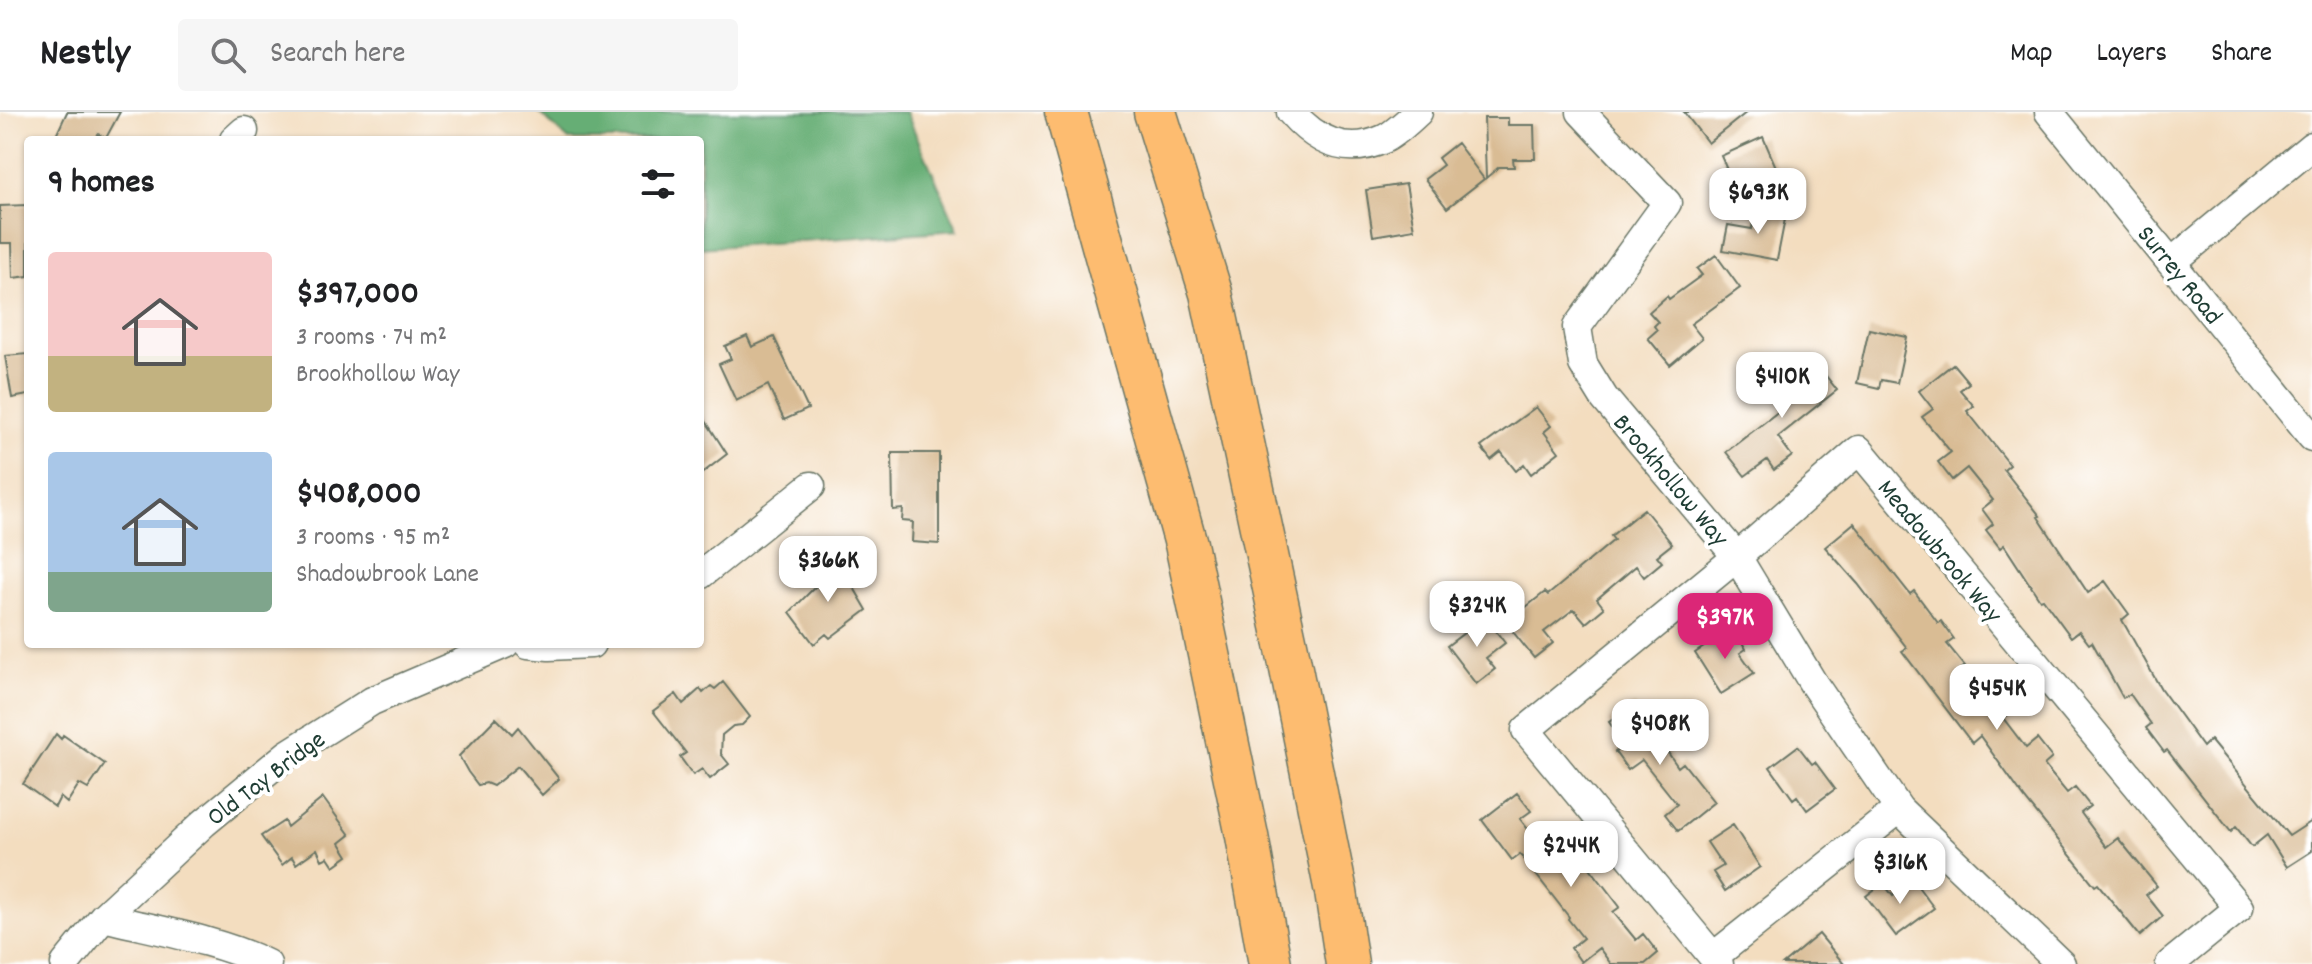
<!DOCTYPE html>
<html lang="en">
<head>
<meta charset="utf-8">
<style>
	body { margin:0; font-family:Dekko,sans-serif; background:#f6f6f6; color:#202124; height:100vh; display:flex; flex-direction:column; font-size:30px; white-space:nowrap }
	* { box-sizing:border-box; margin:0 }
	p { font-size:26px; color:#757577 }
	.icon { flex:none; width:44px; height:44px; fill:none; stroke:currentColor; stroke-width:2; stroke-linecap:round; stroke-linejoin:round }
	.map { position:relative; flex:1; overflow:hidden }
	.sheet { position:absolute; left:24px; top:24px; width:680px; height:512px; display:flex; flex-direction:column; background:#fff; border-radius:8px; box-shadow:0 2px 6px #0004 }
	.sheet>* { flex:none }
	.price { position:absolute; translate:-50% -68px; padding:0 18px; border-radius:16px; background:#fff; color:#222; font-size:26px; line-height:52px; filter:drop-shadow(0 2px 4px #0008) }
	.price::after { content:''; position:absolute; left:50%; top:48px; width:24px; height:18px; margin-left:-12px; background:inherit; clip-path:polygon(0 0,100% 0,50% 100%) }
	.price.on { background:#db2777; color:#fff }
	ul { padding:0; list-style:none }
	li { display:flex; align-items:center; gap:24px; height:200px; padding:0 24px }
	li span { display:grid; place-items:center; flex:none; width:224px; height:160px; border-radius:8px; color:#555 }
	li>.icon { margin-inline-start:auto }
	span .icon { width:96px; height:96px; fill:#fffc; stroke-width:1 }
	li b { font-size:34px }
	h2 { display:flex; justify-content:space-between; align-items:center; height:96px; padding:0 24px; font-size:34px }
	header { display:flex; align-items:center; gap:48px; box-sizing:border-box; height:112px; padding:0 40px; background:#fff; border-bottom:2px solid #e0e0e0 }
	header strong { font-size:38px }
	nav { display:flex; gap:44px; margin-inline-start:auto; font-size:28px }
	.search { width:560px; height:72px; background:#f6f6f6; display:flex; align-items:center; gap:20px; box-sizing:border-box; padding:0 28px; border-radius:8px; color:#757577; font-size:30px }
	.map>svg:first-child { display:block }
</style>
</head>
<body>
<header>
<strong>Nestly</strong>
<div class="search"><svg class="icon" aria-label="search" viewBox="0 0 24 24"><circle cx="10" cy="10" r="6"/><path d="M15 15l6 6"/></svg>Search here</div>
<nav><a>Map</a><a>Layers</a><a>Share</a></nav>
</header>
<div class="map">
<svg width="2312" height="852" viewBox="0 0 2312 852">
	<rect width="100%" height="100%" fill="#fff"/>
	<filter id="ink" filterUnits="userSpaceOnUse"><feTurbulence type="fractalNoise" baseFrequency=".0125" numOctaves="2"/><feDisplacementMap in="SourceGraphic" scale="16" xChannelSelector="R" yChannelSelector="G"/><feConvolveMatrix kernelMatrix="1 2 1 2 8 2 1 2 1" color-interpolation-filters="sRGB"/></filter>
	<filter id="wash" filterUnits="userSpaceOnUse"><feTurbulence type="fractalNoise" baseFrequency=".006" numOctaves="4" result="noise"/><feDisplacementMap in="SourceGraphic" scale="32" xChannelSelector="R" yChannelSelector="G"/><feGaussianBlur stdDeviation="1.8" result="paint"/><feColorMatrix in="noise" values="0 0 0 0 0 0 0 0 0 0 0 0 0 0 0 0 0 1.4 0 .05"/><feComposite in="paint" operator="in"/></filter>
	<g filter="url(#wash)">
		<rect width="100%" height="100%" fill="#f3ddbf"/>
		<!-- forest -->
		<path fill="#66ae75" stroke="#427654" stroke-width="2" d="M538,0H906L958,118L700,136V28H569Z"/>
		<g id="blocks">
			<!-- building -->
			<path fill="#d9bc94" d="M67,0H120L106,26L98,22L95,28H54Z
				M1684,0H1747L1708,31Z
				M1484,6H1508V13H1534L1535,47H1513L1514,55H1499L1486,66Z
				M1763,25L1779,62L1737,81L1721,44Z
				M1457,31L1484,67L1447,96L1425,67L1443,53L1438,46Z
				M1406,72L1414,117L1373,124L1366,78Z
				M28,93V164L13,166L12,131H0V94Z
				M1755,96L1786,102L1777,148L1723,138L1728,113L1752,117Z
				M1716,143L1740,176L1691,212L1702,226L1670,253L1648,226L1657,218L1654,214L1658,210L1649,200L1667,184L1669,187L1702,163L1697,157Z
				M1869,217L1907,225L1897,271L1881,268L1879,276L1857,271Z
				M747,224L752,235L774,225L808,297L784,308L768,273L736,289L719,252L731,247L725,234Z
				M28,242V283L12,286L5,244Z
				M1815,250L1837,278L1778,325L1792,344L1774,358L1767,348L1745,364L1726,340L1788,292L1770,270L1783,260L1790,269Z
				M1953,252L1969,271L1960,278L1974,294L1967,299L2010,353L2004,358L2040,404L2038,405L2088,481L2105,469L2129,502L2122,508L2161,577L2203,635L2210,628L2289,724L2312,709V739L2287,755L2267,723L2252,735L2236,715L2231,720L2167,638L2164,640L2146,616L2151,612L2130,582L2123,586L2092,530L2089,532L2079,519L2071,525L2043,487L2040,488L2004,433L2000,436L1986,418L1993,412L1982,397L1993,388L1967,356L1952,368L1938,350L1951,340L1922,305L1933,297L1919,279Z
				M1536,295L1551,314L1544,320L1559,340L1531,362L1524,352L1516,359L1501,340L1491,348L1481,335Z
				M700,300L727,342L700,363Z
				M892,341H939V432L912,430L913,410L902,409L903,397L893,398Z
				M1644,397L1672,432L1657,444L1662,450L1644,465L1636,454L1597,487L1604,496L1586,511L1574,497L1544,520L1553,531L1534,546L1506,511L1545,480L1548,483L1614,428L1611,424Z
				M1854,411L1910,482L1914,479L1938,511L1941,509L1954,527L1947,532L1965,554L1959,559L1983,590L1997,579L2012,599L2003,606L2026,636L2037,627L2052,646L2044,653L2067,681L2075,675L2090,694L2081,701L2106,735L2118,726L2157,774L2146,783L2163,804L2140,824L2098,772L2095,774L2025,687L1980,624L1972,631L1902,539L1907,536L1858,472L1825,435Z
				M824,446L841,468L847,464L867,498L830,526L826,522L814,532L790,500L816,474L804,460Z
				M1485,505L1505,531L1486,546L1495,557L1476,572L1447,534Z
				M1733,516L1746,537L1740,541L1754,561L1721,582L1695,541Z
				M723,570L750,605L742,613L733,614L722,623L721,642L729,652L710,667L702,657L693,663L680,645L686,641L653,599L676,582L683,592L700,577L703,581L711,574L715,577Z
				M1634,592L1678,655L1683,651L1714,690L1678,719L1665,702L1677,692L1642,648L1628,658L1615,640L1625,633L1609,610Z
				M496,606L512,622L518,615L559,667L542,683L518,654L493,674L486,671L478,673L468,660L459,644Z
				M56,622L61,627L63,623L105,652L88,677L79,672L67,691L60,685L55,695L23,672Z
				M1798,634L1812,652L1815,650L1835,677L1807,698L1797,684L1793,687L1770,655Z
				M1517,681L1531,699L1520,707L1546,740L1557,732L1571,750L1580,743L1620,795L1613,800L1636,828L1643,822L1658,841L1645,852H1611L1599,836L1581,850L1571,836L1583,826L1568,807L1569,805L1520,742L1512,748L1482,708Z
				M323,686L350,723L340,731L348,744L334,754L328,745L322,748L317,737L296,752L292,745L282,753L261,724L284,709L287,715Z
				M1733,713L1760,755L1725,779L1713,760L1723,754L1707,730Z
				M1913,768L1934,796L1896,824L1866,784L1883,771L1893,784Z
				M1819,822L1844,852H1783Z"/>
		</g>
	</g>
	<g filter="url(#ink)">
		<use href="#blocks" fill-opacity="0" stroke="#697565" stroke-width="2"/>
		<g fill="none" stroke-linecap="round" stroke-linejoin="round">
			<defs>
				<path id="minor" d="M1291,0C1316,29 1346,44 1384,27C1396,21 1408,9 1418,0
					M1581,0L1667,91L1577,215L1583,252L1604,286L1737,445L1813,571L1899,697L2061,852
					M2049,0L2312,325
					M234,28L244,19
					M2172,150L2312,34
					M700,463L811,374
					M528,532L549,534L591,532
					M103,805C155,818 219,828 267,852
					M1713,845L1899,697
					M65,852L103,805L204,711L288,642L372,589L505,532
					M1719,852L1526,618L1737,445L1859,338L2239,796L2170,852"/>
				<path id="highway" d="M1066,0L1186,432L1247,724L1270,852
					M1155,0L1211,181L1287,537L1336,780L1347,852"/>
			</defs>
			<!-- minor casing -->
			<use href="#minor" stroke="#697565" stroke-width="31"/>
			<!-- highway casing -->
			<use href="#highway" stroke="#697565" stroke-width="45"/>
			<!-- minor -->
			<use href="#minor" stroke="#fff" stroke-width="28"/>
			<!-- highway -->
			<use href="#highway" stroke="#fdbc70" stroke-width="42"/>
		</g>
	</g>
	<g text-anchor="middle" stroke-width="8" stroke-linejoin="round" paint-order="stroke">
		<!-- street labels -->
		<g font-size="26" fill="#1f3d34" stroke="#fff">
			<text transform="translate(2181 162) rotate(51)" y="9">Surrey Road</text>
			<text transform="translate(1672 367) rotate(50)" y="9">Brookhollow Way</text>
			<text transform="translate(1941 438) rotate(50)" y="9">Meadowbrook Way</text>
			<text transform="translate(265 665) rotate(-37)" y="9">Old Tay Bridge</text>
		</g>
	</g>
</svg>
<b class="price" style="left:1758px;top:124px">$693K</b>
<b class="price" style="left:1782px;top:308px">$410K</b>
<b class="price" style="left:828px;top:492px">$366K</b>
<b class="price" style="left:1477px;top:537px">$324K</b>
<b class="price on" style="left:1725px;top:549px">$397K</b>
<b class="price" style="left:1997px;top:620px">$454K</b>
<b class="price" style="left:1660px;top:655px">$408K</b>
<b class="price" style="left:1571px;top:777px">$244K</b>
<b class="price" style="left:1900px;top:794px">$316K</b>
<section class="sheet">
<h2>9 homes<svg class="icon" aria-label="filters" viewBox="0 0 24 24"><path d="M4 7h16M4 17h16"/><circle cx="9" cy="7" r="2"/><circle cx="15" cy="17" r="2"/></svg></h2>
<ul>
<li><span style="background:linear-gradient(#f6c9c9 65%,#c2b280 0)"><svg class="icon" aria-label="home" viewBox="0 0 24 24"><path d="M3 11l9-7 9 7M6 9v11h12V9"/></svg></span><div><b>$397,000</b><p>3 rooms · 74 m²</p><p>Brookhollow Way</p></div></li>
<li><span style="background:linear-gradient(#a9c7e8 75%,#7fa58c 0)"><svg class="icon" aria-label="home" viewBox="0 0 24 24"><path d="M3 11l9-7 9 7M6 9v11h12V9"/></svg></span><div><b>$408,000</b><p>3 rooms · 95 m²</p><p>Shadowbrook Lane</p></div></li>
</ul>
</section>
</div>
</body>
</html>
